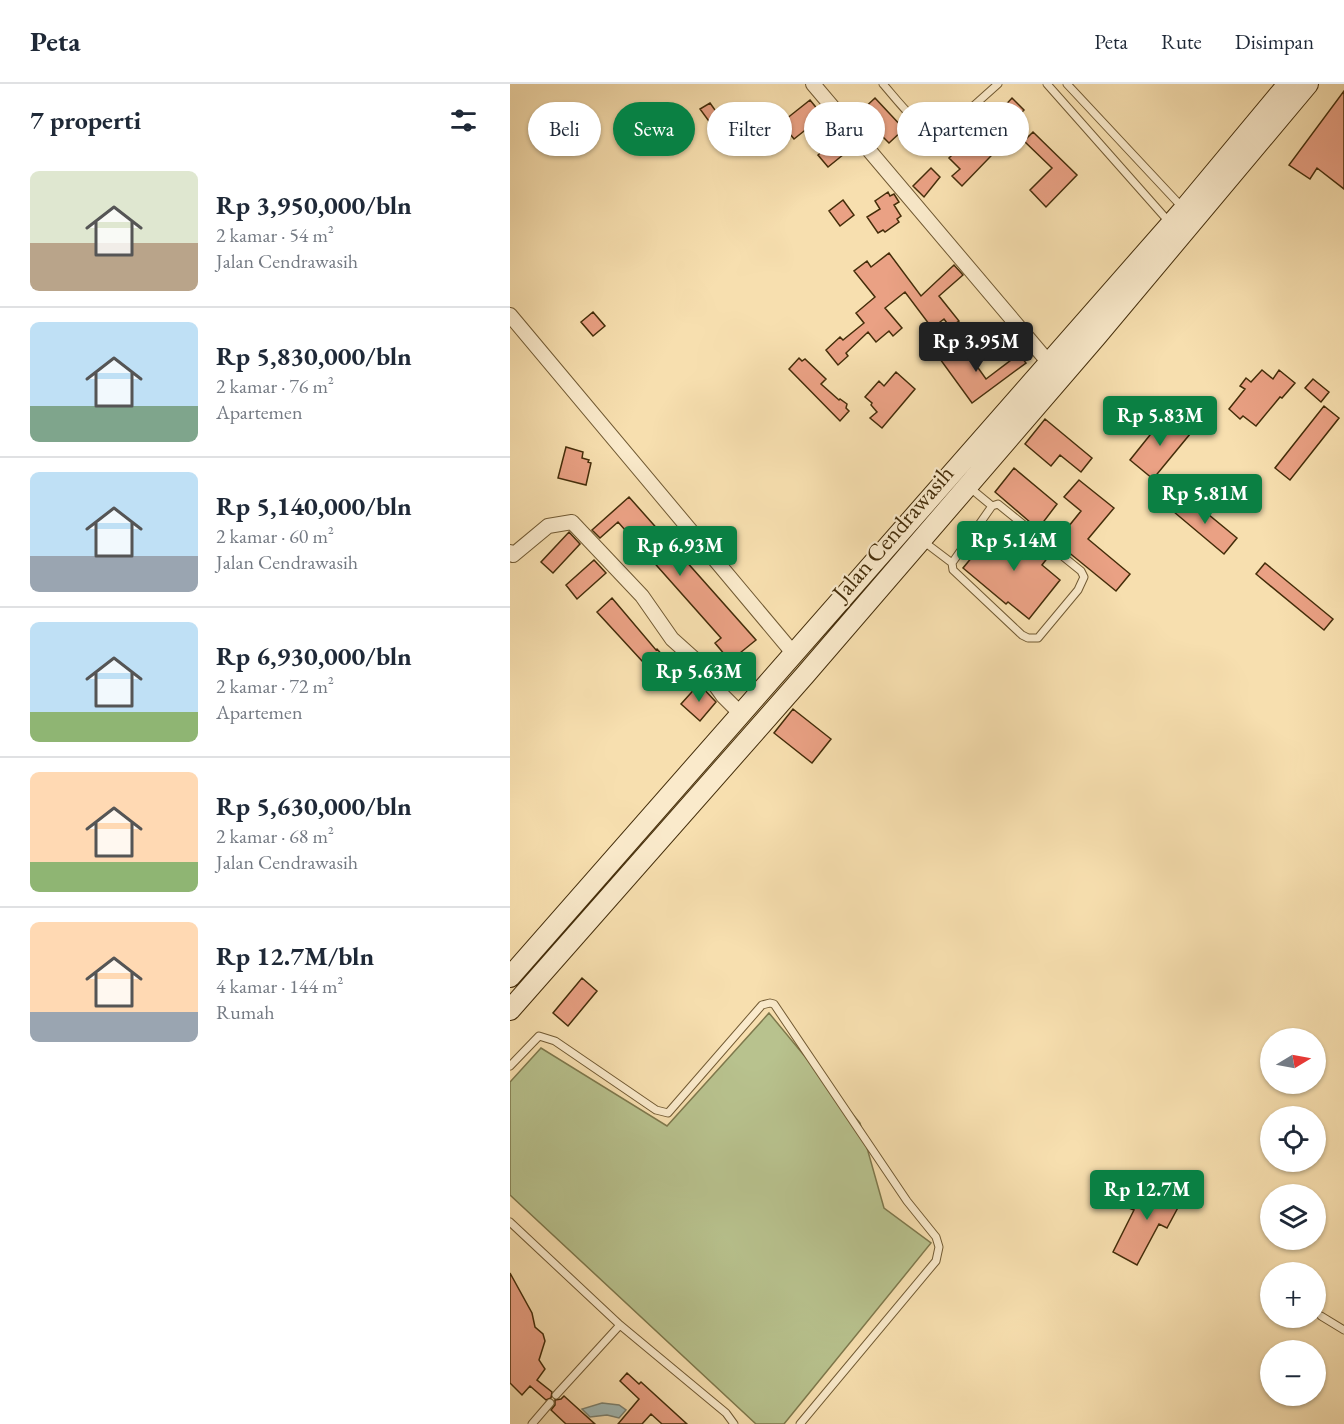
<!DOCTYPE html>
<html lang="id">
<head>
<meta charset="utf-8">
<style>
	body { margin:0; font-family:"EB Garamond",serif; background:#f6f6f7; color:#1f2937; height:100vh; display:flex; flex-direction:column; font-size:22px; white-space:nowrap }
	* { box-sizing:border-box; margin:0 }
	p { font-size:20px; color:#747a83 }
	.icon { flex:none; width:33px; height:33px; fill:none; stroke:currentColor; stroke-width:2; stroke-linecap:round; stroke-linejoin:round }
	.map { position:relative; flex:1; overflow:hidden }
	.side { display:flex; flex-direction:column; background:#fff; width:510px }
	.side>* { flex:none }
	.hud { position:absolute; left:18px; top:18px; width:570px; height:54px; display:flex; gap:12px }
	.needle { width:39px; rotate:80deg }
	.fabs { position:absolute; left:750px; top:944px; display:grid; gap:12px }
	.fabs a { display:grid; place-items:center; width:66px; height:66px; border-radius:50%; background:#fff; box-shadow:0 2px 4px #0004; font-size:30px }
	.price { position:absolute; translate:-50% -51px; padding:0 14px; border-radius:6px; background:#0b8043; color:#fff; font-size:20px; line-height:39px; filter:drop-shadow(0 2px 3px #0008) }
	.price::after { content:''; position:absolute; left:50%; top:36px; width:18px; height:14px; margin-left:-9px; background:inherit; clip-path:polygon(0 0,100% 0,50% 100%) }
	.price.selected { background:#222; color:#fff }
	ul { padding:0; list-style:none }
	li { display:flex; align-items:center; gap:18px; height:150px; padding:0 30px }
	li+li { border-top:2px solid #e0e1e3 }
	li span { display:grid; place-items:center; flex:none; width:168px; height:120px; border-radius:9px; color:#555 }
	li>.icon { margin-inline-start:auto }
	span .icon { width:72px; height:72px; fill:#fffc; stroke-width:1 }
	li b { font-size:26px }
	h2 { display:flex; justify-content:space-between; align-items:center; height:72px; padding:0 30px; font-size:26px }
	.chip { padding:0 21px; border-radius:27px; background:#fff; box-shadow:0 2px 4px #0004; font-size:21px; line-height:54px }
	.chip.selected { background:#0b8043; color:#fff }
	header { display:flex; align-items:center; gap:36px; box-sizing:border-box; height:84px; padding:0 30px; background:#fff; border-bottom:2px solid #e0e1e3 }
	header strong { font-size:28px }
	nav { display:flex; gap:33px; margin-inline-start:auto; font-size:21px }
	main { display:flex; flex:1; min-height:0 }
	.map>svg:first-child { display:block }
</style>
</head>
<body>
<header>
<strong>Peta</strong>
<nav><a>Peta</a><a>Rute</a><a>Disimpan</a></nav>
</header>
<main>
<section class="side">
<h2>7 properti<svg class="icon" aria-label="filters" viewBox="0 0 24 24"><path d="M4 7h16M4 17h16"/><circle cx="9" cy="7" r="2"/><circle cx="15" cy="17" r="2"/></svg></h2>
<ul>
<li><span style="background:linear-gradient(#dfe7d0 60%,#b9a48a 0)"><svg class="icon" aria-label="home" viewBox="0 0 24 24"><path d="M3 11l9-7 9 7M6 9v11h12V9"/></svg></span><div><b>Rp 3,950,000/bln</b><p>2 kamar · 54 m²</p><p>Jalan Cendrawasih</p></div></li>
<li><span style="background:linear-gradient(#bfe0f5 70%,#7fa58c 0)"><svg class="icon" aria-label="home" viewBox="0 0 24 24"><path d="M3 11l9-7 9 7M6 9v11h12V9"/></svg></span><div><b>Rp 5,830,000/bln</b><p>2 kamar · 76 m²</p><p>Apartemen</p></div></li>
<li><span style="background:linear-gradient(#bfe0f5 70%,#9aa5b1 0)"><svg class="icon" aria-label="home" viewBox="0 0 24 24"><path d="M3 11l9-7 9 7M6 9v11h12V9"/></svg></span><div><b>Rp 5,140,000/bln</b><p>2 kamar · 60 m²</p><p>Jalan Cendrawasih</p></div></li>
<li><span style="background:linear-gradient(#bfe0f5 75%,#8fb573 0)"><svg class="icon" aria-label="home" viewBox="0 0 24 24"><path d="M3 11l9-7 9 7M6 9v11h12V9"/></svg></span><div><b>Rp 6,930,000/bln</b><p>2 kamar · 72 m²</p><p>Apartemen</p></div></li>
<li><span style="background:linear-gradient(#ffd9b3 75%,#8fb573 0)"><svg class="icon" aria-label="home" viewBox="0 0 24 24"><path d="M3 11l9-7 9 7M6 9v11h12V9"/></svg></span><div><b>Rp 5,630,000/bln</b><p>2 kamar · 68 m²</p><p>Jalan Cendrawasih</p></div></li>
<li><span style="background:linear-gradient(#ffd9b3 75%,#9aa5b1 0)"><svg class="icon" aria-label="home" viewBox="0 0 24 24"><path d="M3 11l9-7 9 7M6 9v11h12V9"/></svg></span><div><b>Rp 12.7M/bln</b><p>4 kamar · 144 m²</p><p>Rumah</p></div></li>
</ul>
</section>
<div class="map">
<svg width="834" height="1340" viewBox="0 0 834 1340">
	<rect width="100%" height="100%" fill="#f7dfaf"/>
	<filter id="stains"><feTurbulence type="fractalNoise" baseFrequency=".00333" numOctaves="4"/><feColorMatrix values="0 0 0 0 .2 0 0 0 0 .09 0 0 0 0 .02 0 0 0 .5 -.17"/></filter>
	<radialGradient id="worn" r=".72"><stop offset=".6" stop-color="#630" stop-opacity="0"/><stop offset="1" stop-color="#630" stop-opacity=".3"/></radialGradient>
	<!-- green -->
	<path fill="#b8c28e" stroke="#7e784c" stroke-width="1.5" d="M259,929L350,1039L374,1124L421,1159L274,1340H246L0,1111V998L31,964L157,1042Z"/>
	<!-- water -->
	<path fill="#a2bab6" stroke="#7c8271" stroke-width="1.5" d="M92,1319L109,1321L116,1326L109,1334L97,1331L80,1333L72,1325Z"/>
	<!-- building -->
	<path fill="#eaa184" stroke="#442d0a" stroke-width="1.5" d="M834,7V105L807,84L800,95L779,81Z
		M365,14L394,45L379,59L349,29Z
		M502,14L514,26L501,39L507,45L452,102L442,92L450,85L439,74L463,51L458,46L482,22L489,28Z
		M300,16L313,32L284,55L271,39Z
		M200,19L210,33L201,40L190,25Z
		M523,48L567,91L536,123L520,106L542,84L514,57Z
		M333,50L344,62L318,83L308,71Z
		M421,84L430,93L414,113L403,102Z
		M378,108L380,112L384,110L389,118L384,121L391,132L387,135L389,138L375,148L373,146L368,149L357,133L370,125L365,117Z
		M333,116L344,131L330,142L319,127Z
		M379,169L411,212L444,181L453,191L429,212L449,237L440,243L434,235L422,244L395,208L375,224L392,244L383,252L379,247L366,258L358,248L336,269L338,272L328,281L316,266L330,253L333,256L354,239L346,229L365,213L344,187L357,177L361,183Z
		M83,228L95,242L83,252L71,238Z
		M451,260L476,295L509,270L516,279L462,319L430,275Z
		M289,274L292,277L295,275L316,295L311,300L329,316L330,315L337,320L336,324L339,327L330,337L279,285Z
		M752,286L763,295L769,286L785,299L772,314L770,313L746,342L733,332L730,335L719,325L735,305L730,302L736,294L741,298Z
		M386,288L405,305L372,344L360,334L367,328L361,321L362,319L355,313L369,297L374,302Z
		M803,295L819,308L811,318L795,304Z
		M814,322L829,334L780,396L765,384Z
		M656,331L680,350L643,395L620,376Z
		M535,335L582,374L571,388L550,371L541,382L515,360Z
		M56,363L73,368L72,374L79,376L78,378L81,379L76,401L48,394Z
		M504,384L547,420L528,445L485,408Z
		M569,396L604,424L578,455L620,490L606,507L546,458L571,427L554,413Z
		M676,412L727,454L714,470L664,428Z
		M119,413L246,556L220,577L205,559L211,554L108,438L90,454L82,446Z
		M508,443L520,453L518,456L539,472L532,481L550,496L519,535L498,518L496,520L453,484L478,454L491,465Z
		M59,448L70,460L43,489L31,478Z
		M84,476L96,489L67,515L56,501Z
		M755,479L823,535L814,546L746,490Z
		M102,514L146,566L147,565L169,589L155,602L87,528Z
		M189,600L206,618L190,637L171,620Z
		M283,625L321,655L302,679L264,649Z
		M72,894L87,907L58,942L43,929Z
		M645,1095L664,1105L662,1108L668,1111L666,1116L671,1118L657,1144L649,1140L627,1181L603,1168L624,1126L619,1124L624,1114L633,1119Z
		M0,1189L22,1229L25,1243L33,1250L35,1257L29,1276L35,1285L27,1296L42,1308L41,1314L36,1316L20,1302L12,1311L0,1299Z
		M117,1289L129,1300L131,1298L177,1340H152L141,1330L132,1340H108L129,1315L110,1297Z
		M54,1312L85,1340H56L41,1326L45,1321V1316L51,1315Z"/>
	<g fill="none" stroke-linecap="round" stroke-linejoin="round">
		<defs>
			<path id="lane" d="M373,0C382,10 406,41 418,46C426,49 433,46 441,42L488,0
				M537,0L660,139
				M557,0L672,123
				M459,403L482,422L488,420L571,487L574,493L568,506L528,554H518L512,551L443,486L442,479L482,422
				M413,457L442,479
				M0,982L29,952L45,957L146,1026L158,1029L252,921L260,919L264,920L397,1117L426,1153L429,1163L426,1177L290,1340
				M0,1138L110,1241L216,1329L224,1340
				M811,1232L834,1246
				M46,1311L110,1241
				M22,1340L40,1319"/>
			<path id="street" d="M303,0L540,280
				M0,231L284,570
				M0,468L3,471L38,442L62,438L132,512L162,555L191,581L213,612L231,630"/>
			<path id="secondary" d="M0,893L674,125L778,0
				M0,926L295,591L586,253L798,0"/>
		</defs>
		<!-- lane casing -->
		<use href="#lane" stroke="#715a33" stroke-width="9"/>
		<!-- street casing -->
		<use href="#street" stroke="#715a33" stroke-width="16"/>
		<!-- secondary casing -->
		<use href="#secondary" stroke="#442d0a" stroke-width="22"/>
		<!-- lane -->
		<use href="#lane" stroke="#faeacb" stroke-width="7"/>
		<!-- street -->
		<use href="#street" stroke="#faeacb" stroke-width="14"/>
		<!-- secondary -->
		<use href="#secondary" stroke="#faeacb" stroke-width="20"/>
	</g>
	<g text-anchor="middle" stroke-width="4.5" stroke-linejoin="round" paint-order="stroke">
		<!-- street labels -->
		<g font-size="24" fill="#442d0a" stroke="#faeacb">
			<text transform="translate(383 449) rotate(-49)" y="8">Jalan Cendrawasih</text>
		</g>
	</g>
	<rect width="100%" height="100%" filter="url(#stains)"/>
	<rect width="100%" height="100%" fill="url(#worn)"/>
</svg>
<div class="fabs">
<a><svg class="needle" viewBox="-14 -14 28 28"><path d="M0-13l5 13h-10z" fill="#e53935"/><path d="M0 13l5-13h-10z" fill="#747a83"/></svg></a>
<a><svg class="icon" aria-label="locate" viewBox="0 0 24 24"><circle cx="12" cy="12" r="6"/><path d="M12 2v4M12 18v4M2 12h4M18 12h4"/></svg></a>
<a><svg class="icon" aria-label="layers" viewBox="0 0 24 24"><path d="M12 4l9 5-9 5-9-5zM3 14l9 5 9-5"/></svg></a>
<a>+</a>
<a>−</a>
</div>
<b class="price selected" style="left:466px;top:289px">Rp 3.95M</b>
<b class="price" style="left:650px;top:363px">Rp 5.83M</b>
<b class="price" style="left:695px;top:441px">Rp 5.81M</b>
<b class="price" style="left:504px;top:488px">Rp 5.14M</b>
<b class="price" style="left:170px;top:493px">Rp 6.93M</b>
<b class="price" style="left:189px;top:619px">Rp 5.63M</b>
<b class="price" style="left:637px;top:1137px">Rp 12.7M</b>
<div class="hud">
<a class="chip">Beli</a>
<a class="chip selected">Sewa</a>
<a class="chip">Filter</a>
<a class="chip">Baru</a>
<a class="chip">Apartemen</a>
</div>
</div>
</main>
</body>
</html>
